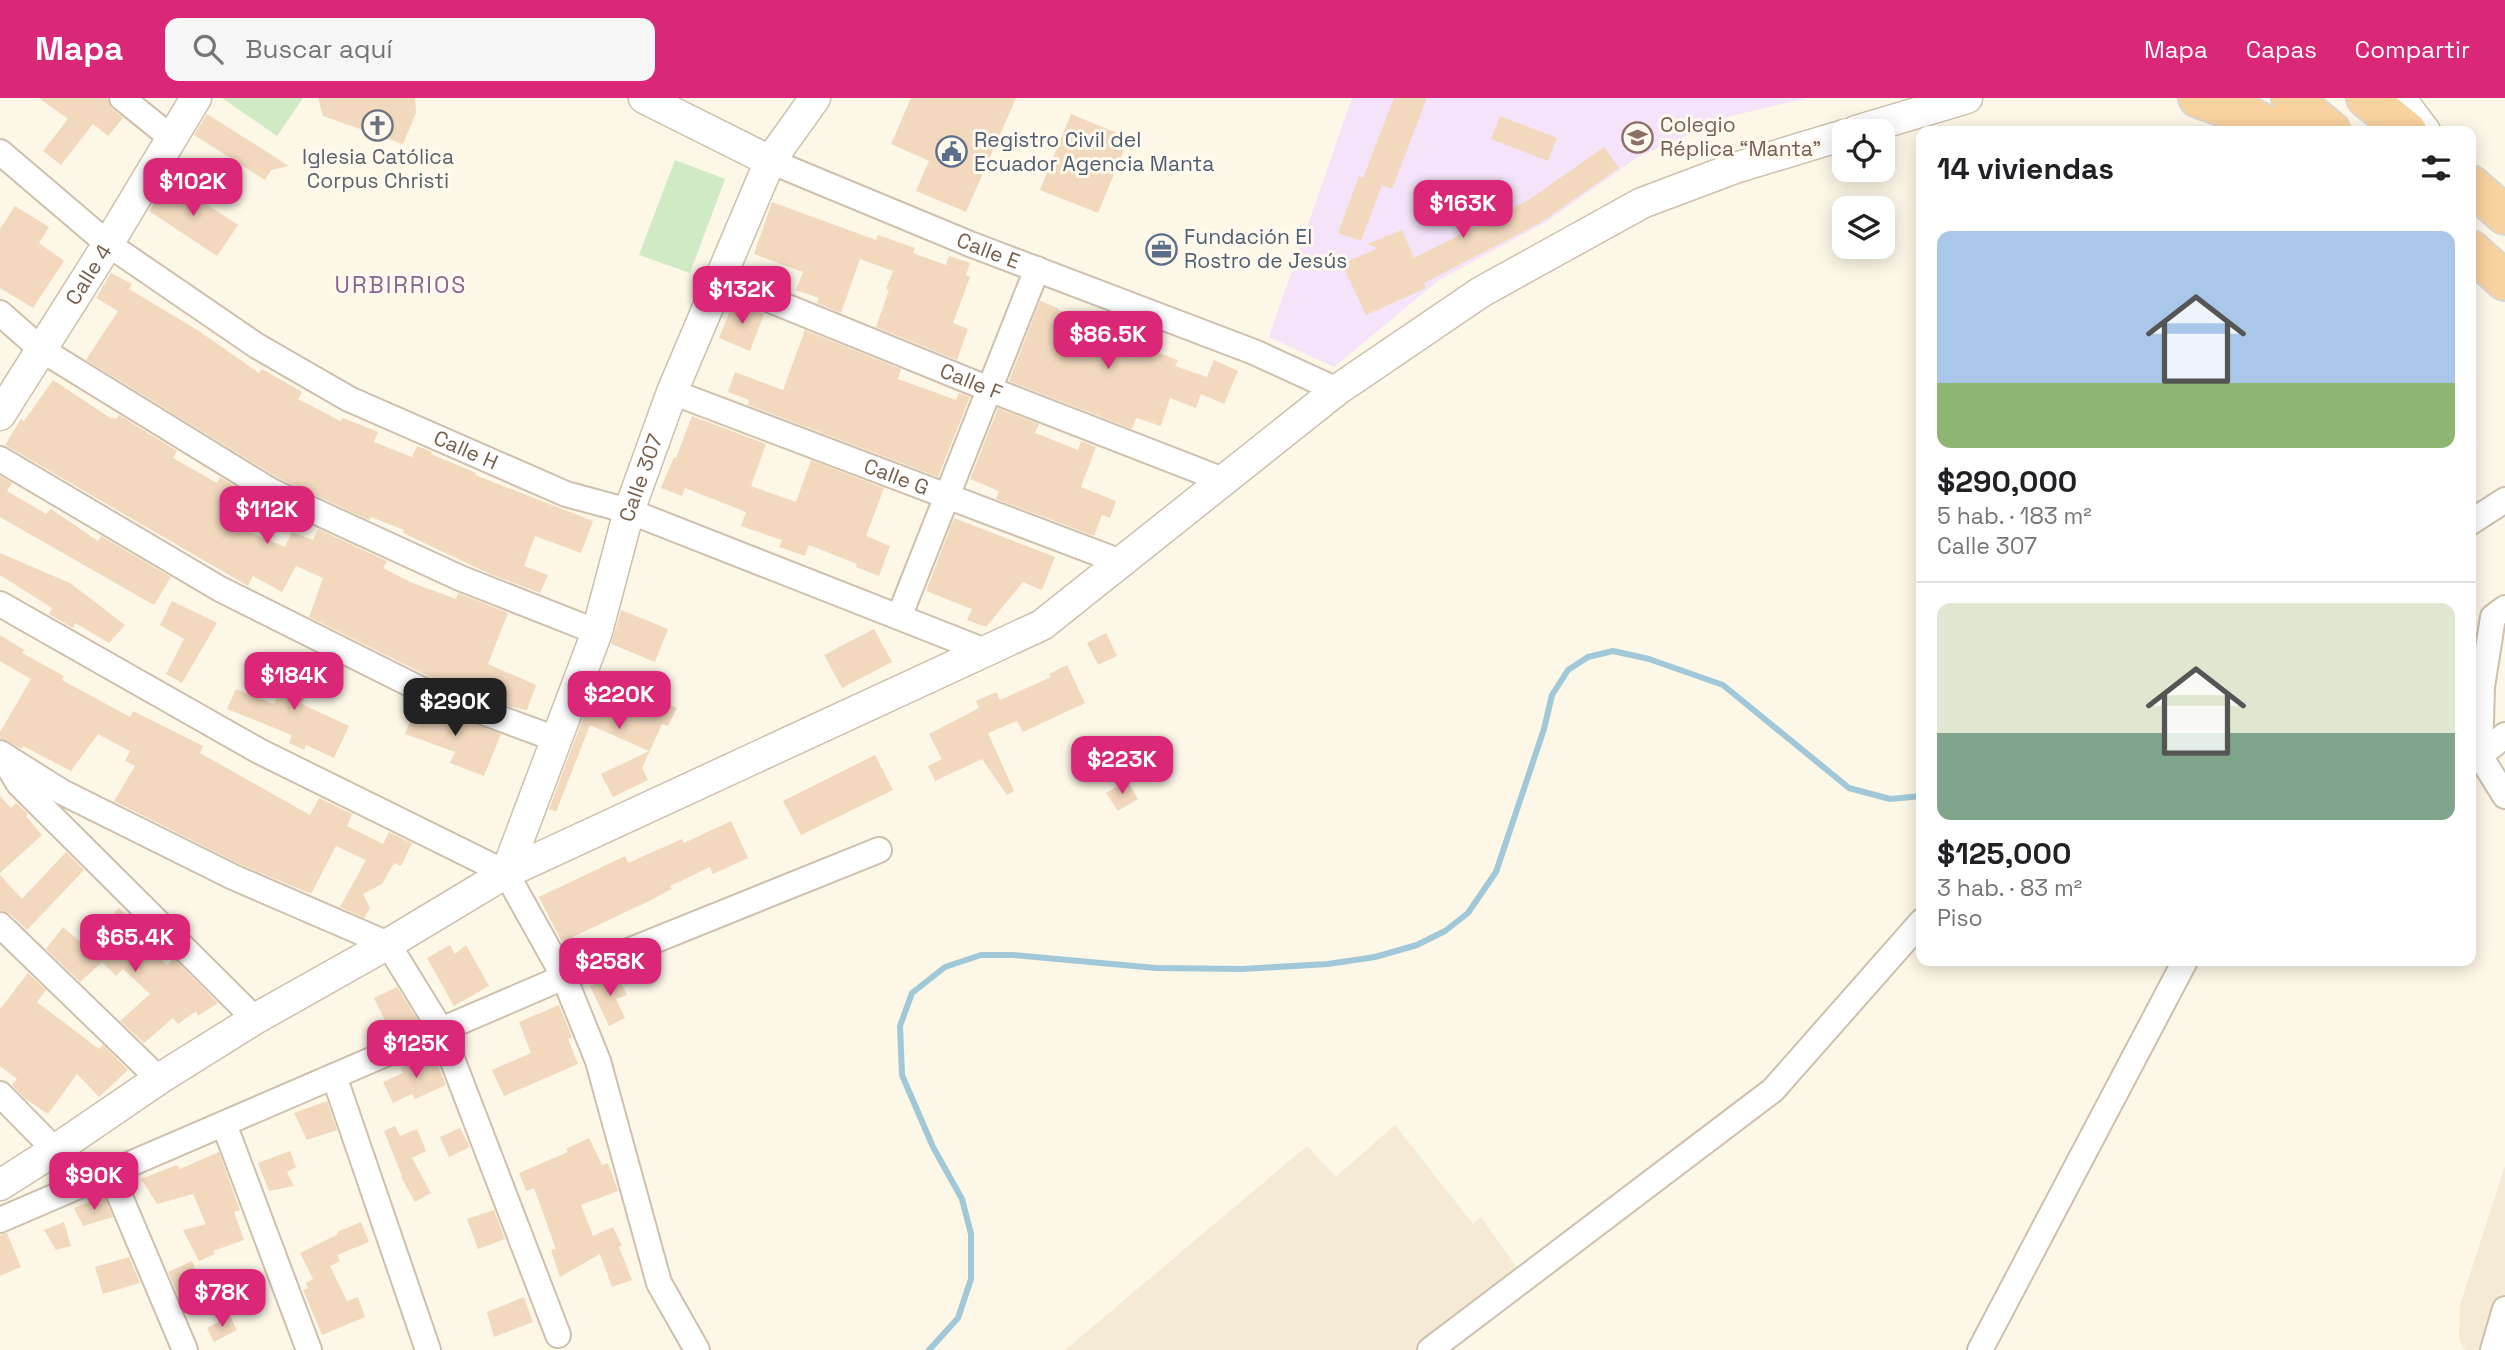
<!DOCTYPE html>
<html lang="es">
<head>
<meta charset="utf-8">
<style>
	body { margin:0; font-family:"Space Grotesk",sans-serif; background:#f6f6f6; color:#202124; height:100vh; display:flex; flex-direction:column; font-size:26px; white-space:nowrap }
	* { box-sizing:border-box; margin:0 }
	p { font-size:23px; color:#757577 }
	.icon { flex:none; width:38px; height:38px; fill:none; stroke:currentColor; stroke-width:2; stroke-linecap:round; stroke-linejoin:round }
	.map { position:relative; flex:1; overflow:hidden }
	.panel { position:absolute; left:1916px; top:28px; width:560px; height:840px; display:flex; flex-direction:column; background:#fff; border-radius:14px; box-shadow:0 4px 18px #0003 }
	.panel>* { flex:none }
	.controls { position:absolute; left:1832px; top:21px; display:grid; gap:14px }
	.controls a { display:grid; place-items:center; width:63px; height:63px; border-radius:14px; background:#fff; box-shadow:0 4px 18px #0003; font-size:35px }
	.price { position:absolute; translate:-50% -60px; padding:0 16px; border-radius:14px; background:#db2777; color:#fff; font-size:23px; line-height:46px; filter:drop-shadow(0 2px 4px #0008) }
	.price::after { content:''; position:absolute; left:50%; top:42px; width:21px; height:16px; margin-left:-10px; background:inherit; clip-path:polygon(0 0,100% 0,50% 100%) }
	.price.active { background:#222; color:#fff }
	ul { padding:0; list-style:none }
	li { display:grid; align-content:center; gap:14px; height:371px; padding:0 21px }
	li+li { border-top:2px solid #e0e0e0 }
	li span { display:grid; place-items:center; height:217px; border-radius:14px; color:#555 }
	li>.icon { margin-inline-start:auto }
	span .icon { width:126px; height:126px; fill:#fffc; stroke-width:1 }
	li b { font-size:30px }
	h2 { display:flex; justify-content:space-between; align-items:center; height:84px; padding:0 21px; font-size:30px }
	header { display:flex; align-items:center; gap:42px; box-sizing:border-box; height:98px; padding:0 35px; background:#db2777; color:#fff }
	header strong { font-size:33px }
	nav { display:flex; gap:38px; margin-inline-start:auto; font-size:24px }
	.search { width:490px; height:63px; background:#f6f6f6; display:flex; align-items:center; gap:18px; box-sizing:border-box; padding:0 24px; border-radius:14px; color:#757577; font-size:26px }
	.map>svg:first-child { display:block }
</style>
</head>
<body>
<header>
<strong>Mapa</strong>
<div class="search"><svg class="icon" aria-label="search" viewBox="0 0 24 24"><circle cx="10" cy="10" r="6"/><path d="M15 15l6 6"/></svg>Buscar aquí</div>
<nav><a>Mapa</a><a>Capas</a><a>Compartir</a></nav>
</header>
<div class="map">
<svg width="2505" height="1252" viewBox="0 0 2505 1252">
	<rect width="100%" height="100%" fill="#fcf7e7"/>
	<!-- residential -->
	<path fill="#f4ead5" d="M1395,1027L1473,1126L1481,1119L1520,1174L1415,1252H1065L1307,1048L1336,1079Z
		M2505,1068V1252H2465L2459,1241L2460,1207Z"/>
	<!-- education -->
	<path fill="#f4e3f9" d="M1352,0H1808L1731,18L1638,59L1546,124L1439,182L1334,269L1269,239Z"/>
	<!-- green -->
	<path fill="#cfeac5" d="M222,0H303L277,38Z
		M675,62L725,81L690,175L639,157Z"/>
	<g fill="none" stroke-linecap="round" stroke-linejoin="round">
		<!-- stream -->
		<path stroke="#a1c8d8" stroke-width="6" d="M929,1252L958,1220L971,1181V1136L962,1101L933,1049L902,977L900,928L912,895L945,869L981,857H1013L1156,870L1242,871L1328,866L1375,859L1417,847L1445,833L1468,815L1496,774L1544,631L1552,597L1568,572L1588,559L1613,553L1649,561L1723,587L1849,690L1890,701L1922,698"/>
	</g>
	<!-- building -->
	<path fill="#f2d9be" d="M39,0H107L112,11L123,20L108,38L93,26L61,67L43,53L68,21Z
		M318,0H415L416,15L403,46L323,18Z
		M911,0H1016L966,114L916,93L929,63L891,46Z
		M1394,0H1427L1392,91L1382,87L1361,143L1338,135L1359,78L1363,80Z
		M207,16L289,68L271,72L265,82L194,37Z
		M1071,16L1129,40L1098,115L1040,92Z
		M1500,18L1557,40L1548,63L1491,41Z
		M1604,49L1619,70L1540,125L1424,185L1426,190L1366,217L1342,166L1378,150L1367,146L1402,132L1414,160L1530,101Z
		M168,81L238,127L217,158L149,113Z
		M772,104L876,142L878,137L915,150L913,155L946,167L949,158L970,165L966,177L970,179L953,225L968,231L957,262L876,229L889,192L886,191L893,173L860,161L841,215L817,205L819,200L796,192L803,174L754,156Z
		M15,108L49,129L39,145L64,163L33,210L0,190V131Z
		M111,175L132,186L129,191L199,233L259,275L262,271L302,294L298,301L340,323L343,320L378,334L374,344L412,359L417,348L432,354L431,356L476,375L475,377L593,423L581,455L535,438L524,468L548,477L540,495L490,476L403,435L404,432L371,419L369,422L278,380L86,262L118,213L96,200Z
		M734,203L764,216L750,253L719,240Z
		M1040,203L1058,210V212L1094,225L1096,221L1116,228L1112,238L1178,262L1175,268L1207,279L1214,262L1238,273L1224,306L1201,296L1196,310L1170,300L1161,328L1136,320L1132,331L1009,283Z
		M805,232L901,271L898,281L956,302L959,295L970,299L938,379L748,307L749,302L728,294L735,274L783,292Z
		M53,282L112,321L113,319L116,321L119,317L177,353L173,360L217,385L220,379L240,392L235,400L258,413L247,433L285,449L292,434L313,442L318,431L387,463L383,470L410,484L456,501L458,495L508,515L488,566L536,587L527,612L512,609L426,577L309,519L323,480L296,468L282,494L253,478L248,488L5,347L21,321L24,323Z
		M998,310L1039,326L1035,335L1078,352L1081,343L1096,349L1081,389L1116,403L1110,420L1102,417L1094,438L996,401L999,393L970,381Z
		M692,318L766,346L751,388L796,404L811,362L884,390L866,438L890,448L879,478L856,469L857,466L809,447L805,458L779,449L782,442L741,428L746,414L685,390L682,398L661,390L674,359L676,360Z
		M0,378L12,385L7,393L46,416L51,411L98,443L101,438L171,479L154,507L0,419Z
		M954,420L1055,459L1042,492L1023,484L986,529L967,522L972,511L926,493Z
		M0,455L70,485L125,527L109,545L75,525L73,530L49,516L52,510L0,477Z
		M172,503L217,525L182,585L166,576L184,541L160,527Z
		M621,512L668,531L655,564L611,546Z
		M874,531L892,564L842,590L824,557Z
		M1106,535L1117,558L1098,567L1087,545Z
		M0,537L24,552L22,555L64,578L62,582L130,619L133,613L203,648L200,655L310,717L319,700L352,716L347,728L383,746L389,734L412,745L401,768L394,765L382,786L363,796L370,810L364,820L340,809L366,762L336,748L311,796L239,766L114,703L135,668L125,663L130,653L98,636L71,673L23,648L22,651L0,640V634L31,581L0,563Z
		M295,558L318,567L302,606L349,628L334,660L306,647L304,652L289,645L292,637L227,611L236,591L274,606Z
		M1067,567L1085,605L1023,634L1017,623L988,635L1014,693L1007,697L982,661L935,683L928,668L942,661L929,636L979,610L976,603L996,594L1000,602L1051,579L1049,576Z
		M600,575L677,610L668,628L662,626L642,670L648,682L613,699L601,676L649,653L590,627L556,714L549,711Z
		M417,606L501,636L484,678L450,665L455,654L405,636Z
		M875,657L893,692L801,737L783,703Z
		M1127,683L1138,701L1118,713L1106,695Z
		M0,698L11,710L16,705L28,716L26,718L42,737L0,775Z
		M731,723L748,760L713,776L710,769L670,788L672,791L647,804L562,844L539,799L625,758L628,765L682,741L684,745Z
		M66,754L84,772L27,832L10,816L0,813V777L22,801Z
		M119,810L137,827L131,833L167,867L174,861L218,905L198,918L196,913L178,926L173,920L144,945L120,923L150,896L123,871L116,878L102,864L80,884L46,851L63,829L83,846Z
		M450,847L455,856L466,847L489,888L454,908L427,860Z
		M28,875L46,892L37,904L99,951L103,947L128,972L99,999L77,976L48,1016L24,1000L12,987L17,981L0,968V911Z
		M617,875L627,897L616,901L625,920L609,928L590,888Z
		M397,889L419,924L392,937L374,900Z
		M559,907L572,939L568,941L578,966L504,998L492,972L531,955L519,924Z
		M433,956L446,987L415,1001L412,996L393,1005L383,984L403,975L401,970Z
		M327,1003L337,1032L307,1042L294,1015Z
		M395,1028L400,1038L417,1031L426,1053L412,1060L431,1095L415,1104L401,1079L402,1078L384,1033Z
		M460,1030L470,1049L449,1059L440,1039Z
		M589,1040L602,1067L608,1065L618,1093L581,1107L593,1138L613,1129L622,1148L619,1149L632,1182L612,1189L600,1156L560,1179L551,1152L556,1151L534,1090L526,1093L519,1075L568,1054L566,1051Z
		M290,1053L296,1069L287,1074L294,1088L269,1093L258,1065Z
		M219,1054L240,1112L234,1114L244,1142L213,1153L215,1156L199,1163L183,1132L206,1126L193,1096L157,1106L141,1081L177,1067L180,1071Z
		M104,1098L113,1119L83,1128L74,1110Z
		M494,1112L505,1141L478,1151L467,1121Z
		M64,1124L71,1148L56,1152L44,1132Z
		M361,1124L369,1144L337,1157L340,1163L330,1168L347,1203L358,1199L365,1219L322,1237L303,1192L308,1190L306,1185L313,1181L300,1155L338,1136L337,1134Z
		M7,1135L21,1169L0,1178V1137Z
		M129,1159L140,1185L103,1196L95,1169Z
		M192,1163L206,1195L182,1206L168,1174Z
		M524,1199L533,1224L494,1239L487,1214Z
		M230,1218L237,1232L214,1244L207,1230Z"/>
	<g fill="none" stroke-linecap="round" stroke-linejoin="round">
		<defs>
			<g id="minor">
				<path d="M122,0L173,41"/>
				<path id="s1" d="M0,54L108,146L257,248L349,301L566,396L629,413L985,553"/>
				<path id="s2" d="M770,63L970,146L1254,254L1337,292"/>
				<path id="s3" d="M721,182L989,291L1223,382"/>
				<path d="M0,215L42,252L271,393L460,480L597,534"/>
				<path id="s4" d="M672,294L1121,464"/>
				<path d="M0,361L220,491L420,591L556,641"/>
				<path d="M2471,424L2505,402"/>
				<path d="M0,506L259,653L506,775L564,879L598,963L659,1185L697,1252"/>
				<path d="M2505,510L2493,519L2482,589L2480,658L2505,698"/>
				<path d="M899,519L1037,171"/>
				<path d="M0,655L62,694L233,779L388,846L441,932L558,1237"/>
				<path d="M2480,658L2505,637"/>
				<path d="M5,663L19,686L255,921"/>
				<path d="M0,827L159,981"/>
				<path d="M334,978L428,1252"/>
				<path d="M0,996L55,1052"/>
				<path d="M224,1026L309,1252"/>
				<path d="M110,1075L185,1252"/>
				<path d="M0,1122L564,879L879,752"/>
				<path d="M1430,1252L1773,992L1922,823"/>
				<path d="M1980,1252L2185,863"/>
				<path d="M2493,1252L2505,1211"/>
			</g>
			<g id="tertiary">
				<path d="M644,0L770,63"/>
				<path d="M2400,0L2425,33"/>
				<path d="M1856,33L1967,0"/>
				<path id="s5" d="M0,317L108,146L196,0"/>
				<path id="s6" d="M506,775L597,534L629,413L672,294L770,63L815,0"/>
				<path d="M0,1087L55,1052L159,981L255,921L388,846L506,775L1042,527L1337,292L1481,194L1642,105L1735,70L1844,37"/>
			</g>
			<path id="trunk" d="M2198,0L2249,18L2277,33
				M2291,0L2331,33
				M2366,0L2407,33
				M2471,87L2505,117
				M2471,152L2505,183"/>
		</defs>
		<!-- minor casing -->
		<use href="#minor" stroke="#cec0ad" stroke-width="28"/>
		<!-- tertiary casing -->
		<use href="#tertiary" stroke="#cec0ad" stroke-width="33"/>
		<!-- trunk casing -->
		<use href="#trunk" stroke="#dbd6d0" stroke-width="42"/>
		<!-- minor -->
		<use href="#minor" stroke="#fff" stroke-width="24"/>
		<!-- tertiary -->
		<use href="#tertiary" stroke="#fff" stroke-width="30"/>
		<!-- trunk -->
		<use href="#trunk" stroke="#f8d29f" stroke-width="38"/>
	</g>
	<!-- icons -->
	<defs>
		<symbol id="church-ring" viewBox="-11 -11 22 22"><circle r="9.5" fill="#fffaed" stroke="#6b7280" stroke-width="1.5"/><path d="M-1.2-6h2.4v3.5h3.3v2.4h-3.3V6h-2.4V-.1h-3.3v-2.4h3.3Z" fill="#6b7280"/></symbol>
		<symbol id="school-ring" viewBox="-11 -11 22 22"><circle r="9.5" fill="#fffaed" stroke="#8d6e63" stroke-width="1.5"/><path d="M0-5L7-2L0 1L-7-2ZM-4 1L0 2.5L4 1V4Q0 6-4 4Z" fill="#8d6e63"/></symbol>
		<symbol id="civic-ring" viewBox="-11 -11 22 22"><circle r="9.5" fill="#fffaed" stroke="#5c6f8a" stroke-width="1.5"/><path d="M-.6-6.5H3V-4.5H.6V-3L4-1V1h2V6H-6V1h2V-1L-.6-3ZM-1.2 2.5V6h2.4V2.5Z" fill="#5c6f8a"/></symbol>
		<symbol id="office-ring" viewBox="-11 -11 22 22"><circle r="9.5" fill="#fffaed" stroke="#5c6f8a" stroke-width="1.5"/><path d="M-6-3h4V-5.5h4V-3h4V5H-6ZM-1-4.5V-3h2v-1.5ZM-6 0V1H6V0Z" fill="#5c6f8a"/></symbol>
	</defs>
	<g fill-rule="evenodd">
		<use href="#church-ring" x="360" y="10" width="35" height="35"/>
		<use href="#school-ring" x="1620" y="22" width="35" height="35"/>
		<use href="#civic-ring" x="934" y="36" width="35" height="35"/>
		<use href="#office-ring" x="1144" y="134" width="35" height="35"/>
	</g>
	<g text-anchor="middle" stroke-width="6" stroke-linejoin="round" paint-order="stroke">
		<!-- education labels -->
		<g font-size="21" fill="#785e54" stroke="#fffaed" text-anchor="start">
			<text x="1660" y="34">Colegio<tspan x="1660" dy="24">Réplica “Manta”</tspan></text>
		</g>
		<!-- service labels -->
		<g font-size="21" fill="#4e5e75" stroke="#fffaed" text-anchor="start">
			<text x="974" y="49">Registro Civil del<tspan x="974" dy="24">Ecuador Agencia Manta</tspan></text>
			<text x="1184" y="146">Fundación El<tspan x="1184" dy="24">Rostro de Jesús</tspan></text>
		</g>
		<!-- worship labels -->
		<g font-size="21" fill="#5b616d" stroke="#fffaed">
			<text x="378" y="66">Iglesia Católica<tspan x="378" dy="24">Corpus Christi</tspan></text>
		</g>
		<!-- street labels -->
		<g font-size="21" fill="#76604b" stroke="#fffaed">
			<text dy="7" stroke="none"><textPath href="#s2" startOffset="236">Calle E</textPath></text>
			<text dy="7" stroke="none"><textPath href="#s5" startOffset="166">Calle 4</textPath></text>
			<text dy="7" stroke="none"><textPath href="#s3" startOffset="270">Calle F</textPath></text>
			<text dy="7" stroke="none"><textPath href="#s1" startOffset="556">Calle H</textPath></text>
			<text dy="7" stroke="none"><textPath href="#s6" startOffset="418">Calle 307</textPath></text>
			<text dy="7" stroke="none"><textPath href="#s4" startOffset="240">Calle G</textPath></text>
		</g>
		<!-- neighbourhood labels -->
		<g font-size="23" letter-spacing="2" fill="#896392" stroke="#fffaed">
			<text x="401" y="195">URBIRRIOS</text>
		</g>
	</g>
</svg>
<div class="controls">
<a><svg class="icon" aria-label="locate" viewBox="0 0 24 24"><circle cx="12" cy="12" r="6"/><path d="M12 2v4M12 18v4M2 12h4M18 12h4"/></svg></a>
<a><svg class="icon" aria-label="layers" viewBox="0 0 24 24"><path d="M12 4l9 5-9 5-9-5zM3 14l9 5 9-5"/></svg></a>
</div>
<b class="price" style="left:193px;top:120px">$102K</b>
<b class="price" style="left:1463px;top:142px">$163K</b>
<b class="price" style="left:742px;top:228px">$132K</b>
<b class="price" style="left:1108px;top:273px">$86.5K</b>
<b class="price" style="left:267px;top:448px">$112K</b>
<b class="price" style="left:294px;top:614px">$184K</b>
<b class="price" style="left:619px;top:633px">$220K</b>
<b class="price active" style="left:455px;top:640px">$290K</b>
<b class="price" style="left:1122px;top:698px">$223K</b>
<b class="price" style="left:135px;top:876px">$65.4K</b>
<b class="price" style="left:610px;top:900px">$258K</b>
<b class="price" style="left:416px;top:982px">$125K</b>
<b class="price" style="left:94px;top:1114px">$90K</b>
<b class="price" style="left:222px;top:1231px">$78K</b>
<section class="panel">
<h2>14 viviendas<svg class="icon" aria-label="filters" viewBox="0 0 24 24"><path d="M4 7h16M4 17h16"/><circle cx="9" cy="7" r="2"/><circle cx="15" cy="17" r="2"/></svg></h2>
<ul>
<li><span style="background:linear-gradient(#a9c7e8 70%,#8fb573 0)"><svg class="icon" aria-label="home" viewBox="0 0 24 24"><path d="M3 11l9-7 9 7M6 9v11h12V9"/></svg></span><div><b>$290,000</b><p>5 hab. · 183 m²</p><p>Calle 307</p></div></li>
<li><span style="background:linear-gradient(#dfe7d0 60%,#7fa58c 0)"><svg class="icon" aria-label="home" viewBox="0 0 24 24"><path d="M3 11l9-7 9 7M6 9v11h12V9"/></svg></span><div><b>$125,000</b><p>3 hab. · 83 m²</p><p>Piso</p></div></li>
</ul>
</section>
</div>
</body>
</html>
